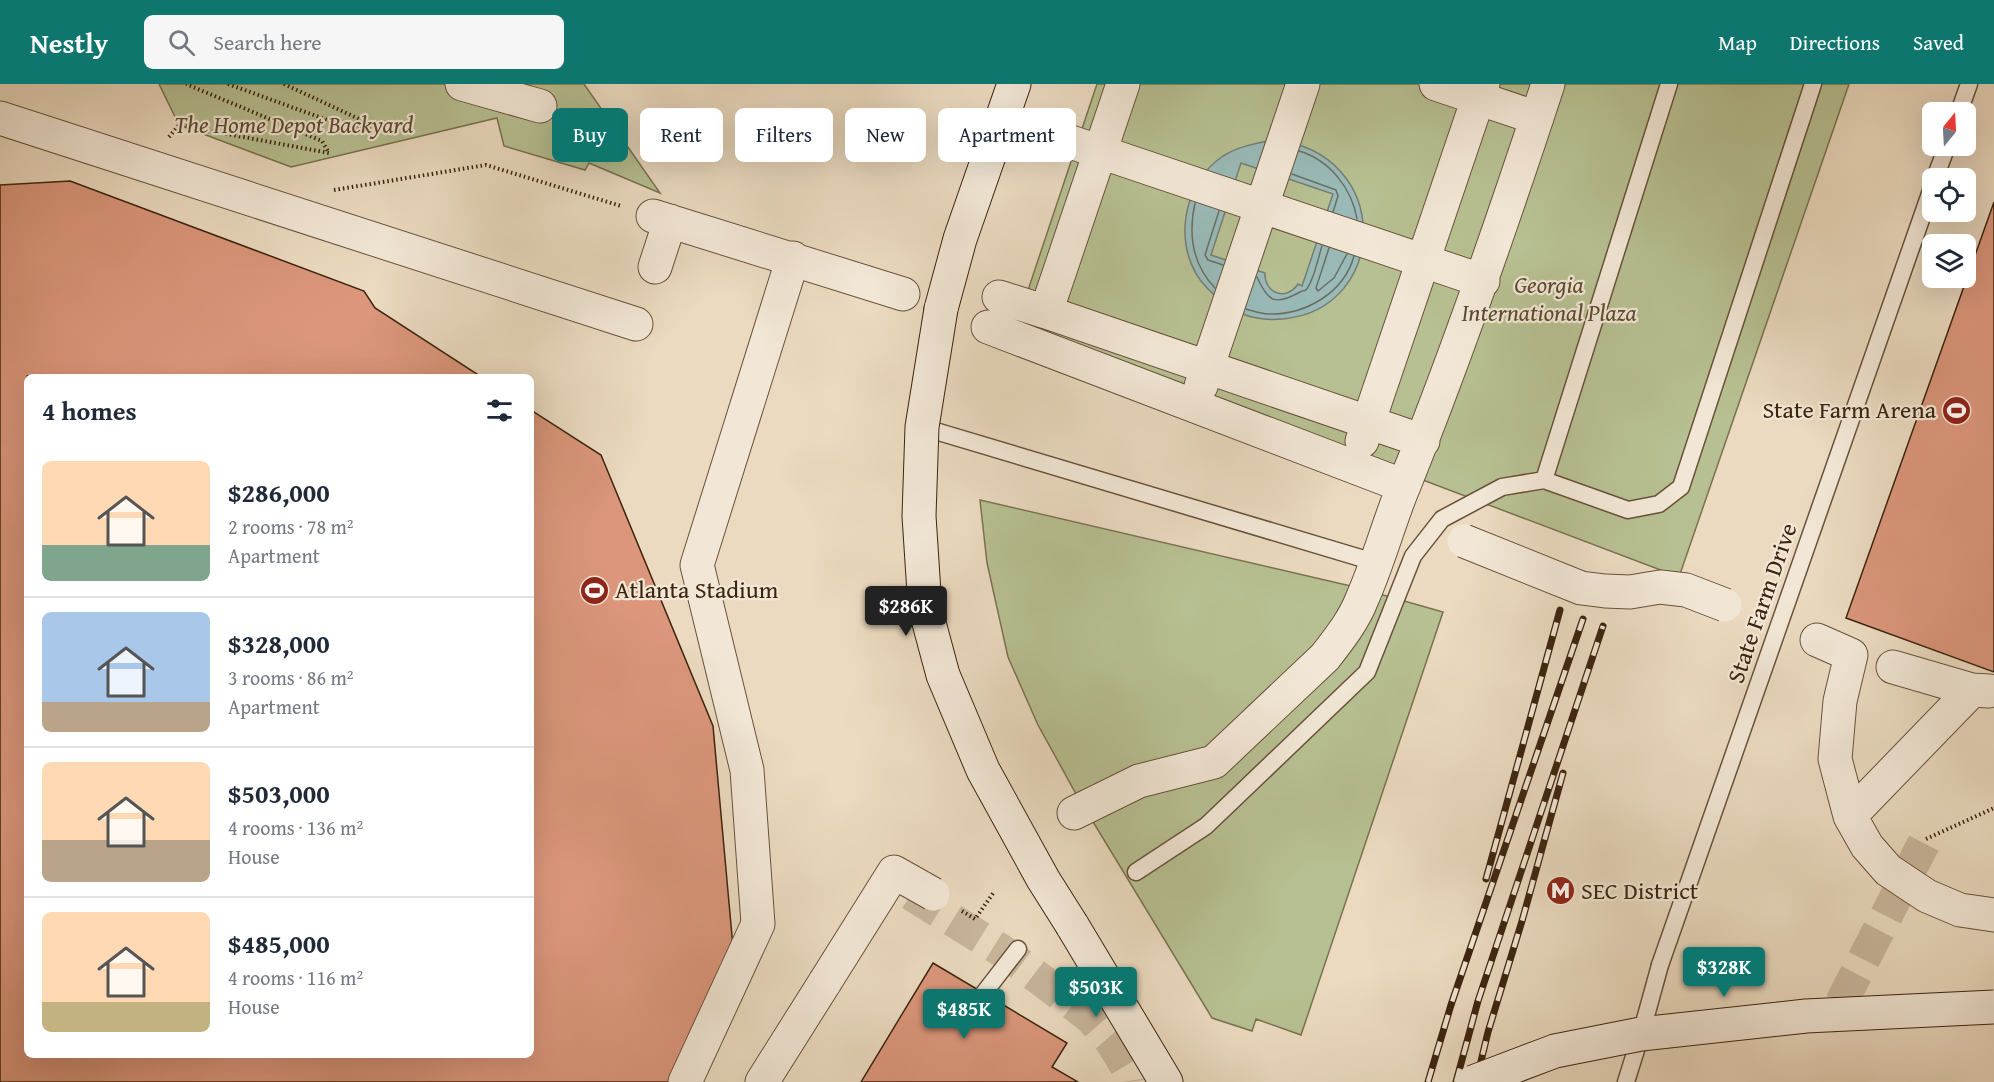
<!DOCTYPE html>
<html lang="en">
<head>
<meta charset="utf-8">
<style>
	body { margin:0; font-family:"Gentium Book Plus",serif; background:#f6f6f7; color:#1f2937; height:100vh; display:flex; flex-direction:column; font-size:22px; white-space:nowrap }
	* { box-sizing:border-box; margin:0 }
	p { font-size:20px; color:#747a83 }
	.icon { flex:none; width:33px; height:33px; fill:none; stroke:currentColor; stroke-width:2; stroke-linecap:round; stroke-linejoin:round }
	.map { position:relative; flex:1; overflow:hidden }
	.sheet { position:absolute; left:24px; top:290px; width:510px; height:684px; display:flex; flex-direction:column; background:#fff; border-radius:9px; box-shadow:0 6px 24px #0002 }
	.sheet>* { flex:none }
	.banner { position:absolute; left:552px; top:24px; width:570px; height:54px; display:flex; gap:12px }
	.needle { width:39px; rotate:18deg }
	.tools { position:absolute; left:1922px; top:18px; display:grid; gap:12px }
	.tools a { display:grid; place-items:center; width:54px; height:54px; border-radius:9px; background:#fff; box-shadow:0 6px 24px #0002; font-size:30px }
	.price { position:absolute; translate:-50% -51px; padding:0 14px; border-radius:6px; background:#0f766e; color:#fff; font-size:20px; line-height:39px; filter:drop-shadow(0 2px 3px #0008) }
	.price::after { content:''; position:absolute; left:50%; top:36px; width:18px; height:14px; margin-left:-9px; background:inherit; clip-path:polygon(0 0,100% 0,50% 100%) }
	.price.active { background:#222; color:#fff }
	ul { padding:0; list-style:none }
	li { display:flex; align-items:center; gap:18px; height:150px; padding:0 18px }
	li+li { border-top:2px solid #e0e1e3 }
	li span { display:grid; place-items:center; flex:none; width:168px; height:120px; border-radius:9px; color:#555 }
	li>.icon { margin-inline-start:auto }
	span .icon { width:72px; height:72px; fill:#fffc; stroke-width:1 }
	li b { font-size:26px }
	h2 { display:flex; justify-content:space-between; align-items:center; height:72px; padding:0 18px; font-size:26px }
	.tag { padding:0 21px; border-radius:9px; background:#fff; box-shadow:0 6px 24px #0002; font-size:21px; line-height:54px }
	.tag.active { background:#0f766e; color:#fff }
	header { display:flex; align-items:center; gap:36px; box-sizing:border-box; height:84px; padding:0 30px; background:#0f766e; color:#fff }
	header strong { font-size:28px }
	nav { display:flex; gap:33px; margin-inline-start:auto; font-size:21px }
	.search { width:420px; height:54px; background:#f6f6f7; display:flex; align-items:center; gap:15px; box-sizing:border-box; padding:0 21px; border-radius:9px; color:#747a83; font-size:22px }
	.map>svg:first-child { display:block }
</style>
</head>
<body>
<header>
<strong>Nestly</strong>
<div class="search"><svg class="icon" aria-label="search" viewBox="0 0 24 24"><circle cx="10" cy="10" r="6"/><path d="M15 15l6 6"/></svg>Search here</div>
<nav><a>Map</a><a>Directions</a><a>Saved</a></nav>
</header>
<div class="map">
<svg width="1994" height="998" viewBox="0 0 1994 998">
	<rect width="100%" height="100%" fill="#ebdac0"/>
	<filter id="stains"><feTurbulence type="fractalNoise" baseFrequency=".00333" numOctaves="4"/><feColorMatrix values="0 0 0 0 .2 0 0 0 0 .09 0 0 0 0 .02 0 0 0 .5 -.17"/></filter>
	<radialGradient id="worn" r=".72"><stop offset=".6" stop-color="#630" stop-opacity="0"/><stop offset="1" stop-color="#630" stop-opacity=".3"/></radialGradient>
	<!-- green -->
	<path fill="#b7c092" stroke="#7a7250" stroke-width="1.5" d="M159,0H584L660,109L589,79L585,86L504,62L497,34L291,83L179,41Z
		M1097,0H1849L1679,493L1016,242Z
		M980,416L1355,503L1443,528L1301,951L1256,935L1252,947L1212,934L1075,708L1038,641L1008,573L987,479Z"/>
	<!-- water -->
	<path fill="#99bab8" stroke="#747e74" stroke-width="1.5" fill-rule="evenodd" d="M1275,56C1393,69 1390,225 1283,235C1249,238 1230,227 1207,204C1171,167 1181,100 1223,72C1239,62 1257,59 1275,56ZM1241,79L1333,110L1302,202L1298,200C1286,218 1264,209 1265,189L1211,171Z"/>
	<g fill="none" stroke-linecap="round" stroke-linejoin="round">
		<!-- shore -->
		<path stroke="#6a6f63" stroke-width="1.5" d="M1299,67C1330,76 1352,105 1357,135
			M1292,90L1336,106L1338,112L1333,128
			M1195,119C1188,151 1192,180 1215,204
			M1219,127L1205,171L1208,176L1223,181
			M1329,164L1316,204L1318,207L1334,194L1347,170
			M1257,193C1268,218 1275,222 1300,208C1305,205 1305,209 1308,203C1315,192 1318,174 1322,162
			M1246,225C1253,227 1262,230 1269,230C1305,231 1344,209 1354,172"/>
	</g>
	<!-- building -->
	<path fill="#db967b" stroke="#3c240e" stroke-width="1.5" d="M70,97L364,207L375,224L480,292H27V970H531V326L601,371L713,642L733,863L668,998H0V101Z
		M1994,118V588L1846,534Z
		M933,879L1067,959L1052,983L1078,998H861Z"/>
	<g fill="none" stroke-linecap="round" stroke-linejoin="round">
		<!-- street-tunnel -->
		<path stroke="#c8b69c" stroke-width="33" stroke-dasharray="33 16" stroke-linecap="butt" d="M911,810L1007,870L1090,933L1111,957L1128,985L1130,998
			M1841,919L1926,755"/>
		<defs>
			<path id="lane" d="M1959,28L1969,0
				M1935,94L1947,62
				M922,343L1364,475
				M1544,396L1669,0
				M1136,788L1206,742L1367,588L1413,472L1442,435L1502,403L1544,396L1628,426L1659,420L1681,403L1813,0
				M1660,881L1932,104
				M984,909L1018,865
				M1626,998L1641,950"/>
			<path id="street" d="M462,0L540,22
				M1123,0L1046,228L1423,357
				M1436,0L1537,34
				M0,34L636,240
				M1053,52L1483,197
				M653,132L903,210
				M655,183L670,137
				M999,213L1046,228
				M988,243L1404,402
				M1201,302L1303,0
				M1362,357L1483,0
				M1817,556L1851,571L1840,617L1835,675L1850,732L1867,762L1888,786L1927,812L1960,826L1994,831
				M1893,583L1972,606L1989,607
				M1074,729L1139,697L1214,678L1325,573C1339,555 1354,536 1362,515C1379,477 1389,437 1405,399C1458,268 1504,134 1548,0
				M1850,732L1972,606
				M685,998L758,840L747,686L697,481L793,174
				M762,998L825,898"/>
			<path id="secondary" d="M941,225L960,155L1014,0
				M1072,841L1166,998"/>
		</defs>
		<!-- lane casing -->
		<use href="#lane" stroke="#68523a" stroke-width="19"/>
		<!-- street casing -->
		<use href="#street" stroke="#68523a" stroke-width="35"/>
		<!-- secondary casing -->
		<use href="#secondary" stroke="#3c240e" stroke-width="35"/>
		<!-- path -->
		<path stroke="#3c240e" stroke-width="4" stroke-dasharray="1.5 3" stroke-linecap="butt" d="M228,0L341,41L387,48L284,0
			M169,53L179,41L329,69L322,57L186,0
			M334,106L486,81L621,122
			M1926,755L1994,724
			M962,827L975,835L994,808"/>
		<!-- lane -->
		<use href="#lane" stroke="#f2e7d6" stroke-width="16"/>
		<!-- street -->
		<use href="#street" stroke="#f2e7d6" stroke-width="33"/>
		<!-- secondary -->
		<use href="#secondary" stroke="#f2e7d6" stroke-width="33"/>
		<defs>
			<path id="rail" d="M1486,795L1560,526
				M1428,998L1451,921L1583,535
				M1456,998L1478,917L1603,542
				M1476,998L1488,948L1522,837L1563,689"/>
		</defs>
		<!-- rail casing -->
		<use href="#rail" stroke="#3c240e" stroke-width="7"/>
		<!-- rail -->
		<use href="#rail" stroke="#f2e7d6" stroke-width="4.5" stroke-dasharray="14" stroke-linecap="butt"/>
		<defs>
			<path id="lane-bridge" d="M1641,950L1660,881"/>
			<path id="street-bridge" d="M1464,457L1581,504L1605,507L1630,508L1660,503L1686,506L1725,521
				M825,898L894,788L933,810"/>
			<path id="secondary-bridge" d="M941,225L922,343L919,432L925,524L943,591L983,686L1043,795L1072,841
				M1473,998L1555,967L1641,950L1806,932L1994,923"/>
		</defs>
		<!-- lane-bridge casing -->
		<use href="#lane-bridge" stroke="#68523a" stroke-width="19" stroke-linecap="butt"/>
		<!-- street-bridge casing -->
		<use href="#street-bridge" stroke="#68523a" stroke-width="35" stroke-linecap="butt"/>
		<!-- secondary-bridge casing -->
		<use href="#secondary-bridge" stroke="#3c240e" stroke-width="35" stroke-linecap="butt"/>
		<!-- lane-bridge -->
		<use href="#lane-bridge" stroke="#f2e7d6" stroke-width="16"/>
		<!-- street-bridge -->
		<use href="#street-bridge" stroke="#f2e7d6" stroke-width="33"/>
		<!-- secondary-bridge -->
		<use href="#secondary-bridge" stroke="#f2e7d6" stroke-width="33"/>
	</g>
	<!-- icons -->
	<defs>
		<symbol id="stadium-disc" viewBox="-11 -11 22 22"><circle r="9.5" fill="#8f2418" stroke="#f2e7d6"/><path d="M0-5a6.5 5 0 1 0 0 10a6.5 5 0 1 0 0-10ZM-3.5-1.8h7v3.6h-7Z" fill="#fff"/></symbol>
		<symbol id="metro-disc" viewBox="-11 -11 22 22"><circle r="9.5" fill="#8f2418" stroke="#f2e7d6"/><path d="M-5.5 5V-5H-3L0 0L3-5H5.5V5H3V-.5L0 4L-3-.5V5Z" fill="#fff"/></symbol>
	</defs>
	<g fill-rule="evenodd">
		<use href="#stadium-disc" x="1940" y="310" width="33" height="33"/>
		<use href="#stadium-disc" x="578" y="490" width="33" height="33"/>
		<use href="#metro-disc" x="1544" y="790" width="33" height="33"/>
	</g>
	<g text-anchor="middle" stroke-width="4.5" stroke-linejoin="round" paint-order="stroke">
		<!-- park labels -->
		<g font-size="24" font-style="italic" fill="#5b4b2f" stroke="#f2e7d6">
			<text x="294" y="49">The Home Depot Backyard</text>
			<text x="1549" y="209">Georgia<tspan x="1549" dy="28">International Plaza</tspan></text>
		</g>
		<!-- poi labels -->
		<g font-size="24" fill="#3c240e" stroke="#f2e7d6" text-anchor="start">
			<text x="1936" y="334" text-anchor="end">State Farm Arena</text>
			<text x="615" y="514">Atlanta Stadium</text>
			<text x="1581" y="815">SEC District</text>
		</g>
		<!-- street labels -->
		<g font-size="24" fill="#3c240e" stroke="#f2e7d6">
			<text transform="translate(1762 519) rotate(-71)" y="8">State Farm Drive</text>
		</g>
	</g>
	<rect width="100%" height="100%" filter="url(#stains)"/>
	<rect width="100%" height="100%" fill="url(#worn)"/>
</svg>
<div class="tools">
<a><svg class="needle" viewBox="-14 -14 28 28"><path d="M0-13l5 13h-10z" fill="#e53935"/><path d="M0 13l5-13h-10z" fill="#747a83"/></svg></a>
<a><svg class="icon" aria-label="locate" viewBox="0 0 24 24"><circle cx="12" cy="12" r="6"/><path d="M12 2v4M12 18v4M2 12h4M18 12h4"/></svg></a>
<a><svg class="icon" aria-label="layers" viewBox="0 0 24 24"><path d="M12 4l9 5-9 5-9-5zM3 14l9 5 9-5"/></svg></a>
</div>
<b class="price active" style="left:906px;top:553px">$286K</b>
<b class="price" style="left:1724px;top:914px">$328K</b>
<b class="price" style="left:1096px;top:934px">$503K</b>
<b class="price" style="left:964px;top:956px">$485K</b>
<div class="banner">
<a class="tag active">Buy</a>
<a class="tag">Rent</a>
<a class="tag">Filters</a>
<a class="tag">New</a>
<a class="tag">Apartment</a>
</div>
<section class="sheet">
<h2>4 homes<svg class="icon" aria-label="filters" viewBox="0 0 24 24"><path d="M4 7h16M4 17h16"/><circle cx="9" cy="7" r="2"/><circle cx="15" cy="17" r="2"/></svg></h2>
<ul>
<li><span style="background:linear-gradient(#ffd9b3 70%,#7fa58c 0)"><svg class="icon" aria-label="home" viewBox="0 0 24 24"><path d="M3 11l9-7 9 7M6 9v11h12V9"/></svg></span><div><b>$286,000</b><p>2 rooms · 78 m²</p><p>Apartment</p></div></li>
<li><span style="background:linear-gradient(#a9c7e8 75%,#b9a48a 0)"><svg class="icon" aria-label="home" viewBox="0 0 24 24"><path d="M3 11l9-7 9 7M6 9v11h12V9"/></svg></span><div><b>$328,000</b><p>3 rooms · 86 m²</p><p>Apartment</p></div></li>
<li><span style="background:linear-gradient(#ffd9b3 65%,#b9a48a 0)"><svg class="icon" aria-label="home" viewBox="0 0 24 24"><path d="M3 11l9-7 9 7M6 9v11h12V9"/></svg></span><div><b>$503,000</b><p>4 rooms · 136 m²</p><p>House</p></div></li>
<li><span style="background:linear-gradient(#ffd9b3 75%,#c2b280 0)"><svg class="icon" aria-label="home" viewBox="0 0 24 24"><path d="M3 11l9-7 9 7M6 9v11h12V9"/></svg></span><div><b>$485,000</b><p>4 rooms · 116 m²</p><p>House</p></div></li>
</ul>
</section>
</div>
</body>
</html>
